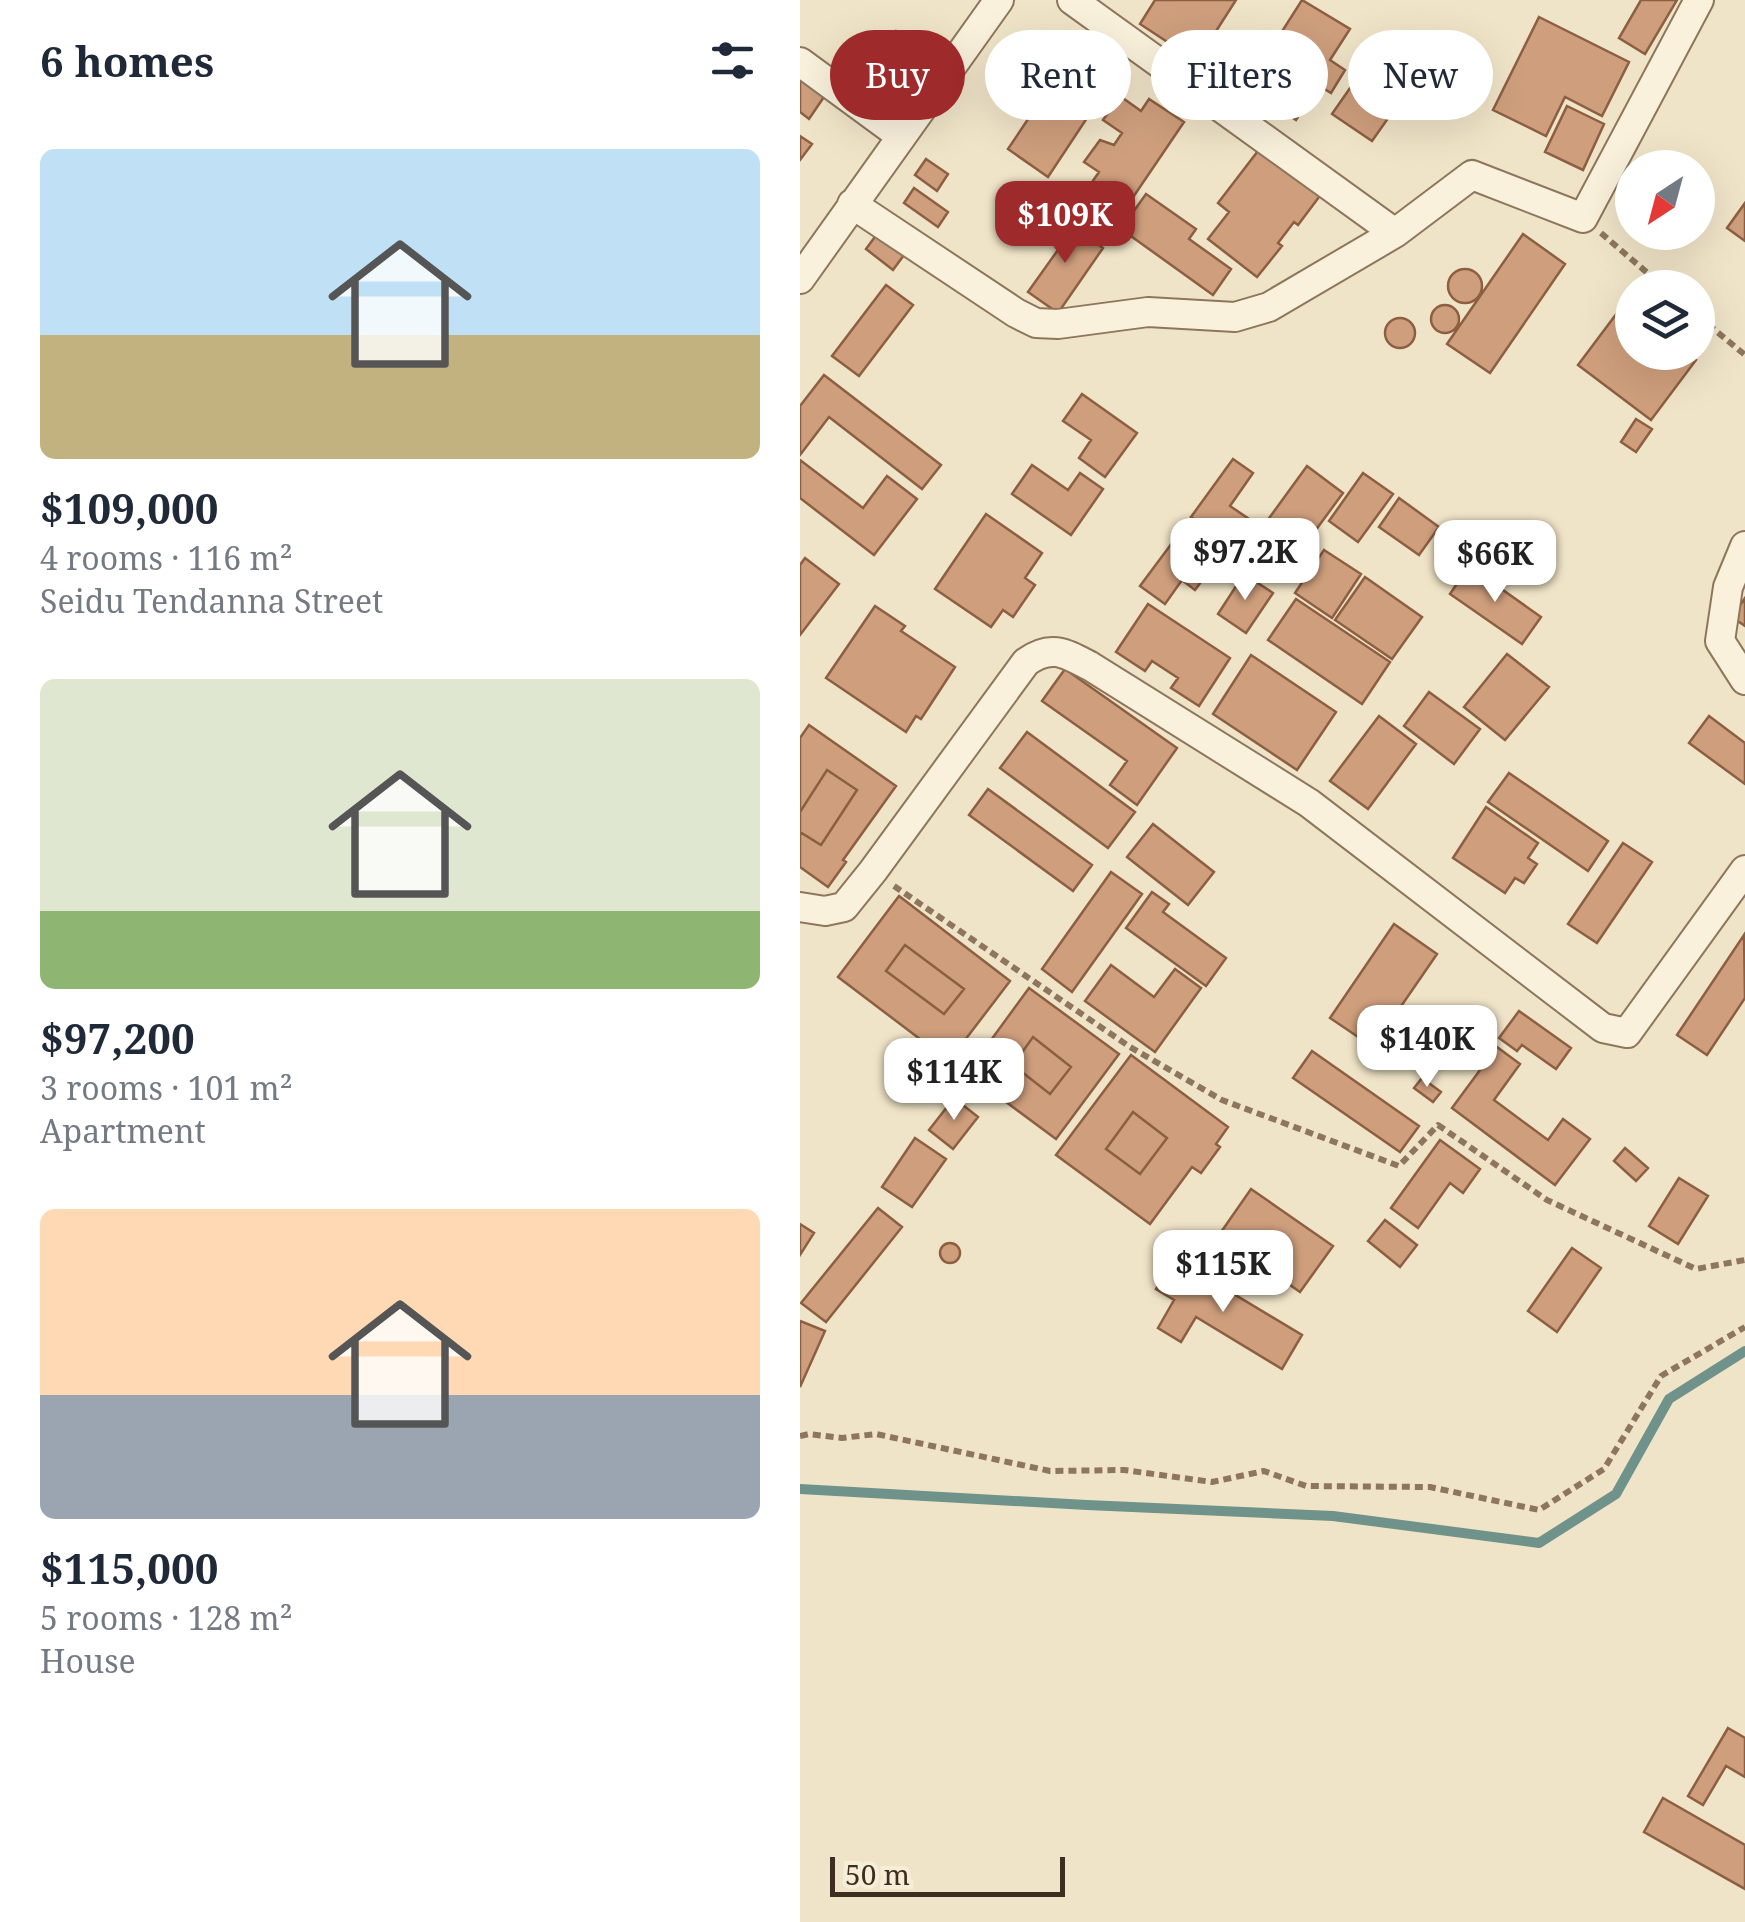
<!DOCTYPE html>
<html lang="en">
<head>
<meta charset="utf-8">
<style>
	body { margin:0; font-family:"Noto Serif",serif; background:#f6f6f7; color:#1f2937; height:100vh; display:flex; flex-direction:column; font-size:38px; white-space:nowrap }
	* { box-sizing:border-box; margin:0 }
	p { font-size:32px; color:#747a83 }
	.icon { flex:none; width:55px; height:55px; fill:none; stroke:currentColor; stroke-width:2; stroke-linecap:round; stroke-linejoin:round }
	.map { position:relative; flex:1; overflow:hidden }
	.side { display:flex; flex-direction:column; background:#fff; width:800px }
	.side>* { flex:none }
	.guide { position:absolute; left:30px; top:30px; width:765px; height:90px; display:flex; gap:20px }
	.needle { width:65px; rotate:216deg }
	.buttons { position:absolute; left:815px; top:150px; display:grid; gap:20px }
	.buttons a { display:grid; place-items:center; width:100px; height:100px; border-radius:50%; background:#fff; box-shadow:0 10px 40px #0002; font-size:50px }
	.scale { position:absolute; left:30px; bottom:25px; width:235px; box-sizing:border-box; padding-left:10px; border:5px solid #3d2e20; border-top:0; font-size:28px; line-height:35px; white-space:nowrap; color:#3d2e20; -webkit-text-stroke:8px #f7eed8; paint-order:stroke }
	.price { position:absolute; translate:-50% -85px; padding:0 22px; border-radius:20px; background:#fff; color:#222; font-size:32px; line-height:65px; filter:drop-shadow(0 2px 5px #0008) }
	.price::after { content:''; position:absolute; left:50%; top:60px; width:30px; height:22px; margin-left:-15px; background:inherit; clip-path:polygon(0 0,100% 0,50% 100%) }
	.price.selected { background:#9e2a2b; color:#fff }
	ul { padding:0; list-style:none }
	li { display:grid; align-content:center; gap:20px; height:530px; padding:0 40px }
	li span { display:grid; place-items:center; height:310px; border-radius:15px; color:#555 }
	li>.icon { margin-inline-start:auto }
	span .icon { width:180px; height:180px; fill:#fffc; stroke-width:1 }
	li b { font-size:42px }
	h2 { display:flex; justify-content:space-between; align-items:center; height:120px; padding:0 40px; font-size:42px }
	.pill { padding:0 35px; border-radius:45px; background:#fff; box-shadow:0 10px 40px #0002; font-size:35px; line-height:90px }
	.pill.selected { background:#9e2a2b; color:#fff }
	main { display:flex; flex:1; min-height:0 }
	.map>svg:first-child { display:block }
</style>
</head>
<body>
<main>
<section class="side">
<h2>6 homes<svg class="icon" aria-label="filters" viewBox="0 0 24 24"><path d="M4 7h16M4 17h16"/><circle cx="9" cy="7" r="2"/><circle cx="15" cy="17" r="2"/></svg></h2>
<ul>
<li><span style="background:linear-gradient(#bfe0f5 60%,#c2b280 0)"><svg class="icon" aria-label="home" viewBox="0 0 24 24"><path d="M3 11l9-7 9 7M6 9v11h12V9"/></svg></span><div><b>$109,000</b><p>4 rooms · 116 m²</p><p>Seidu Tendanna Street</p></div></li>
<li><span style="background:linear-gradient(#dfe7d0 75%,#8fb573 0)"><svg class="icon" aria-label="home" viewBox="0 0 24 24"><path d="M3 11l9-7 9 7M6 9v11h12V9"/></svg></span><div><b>$97,200</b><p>3 rooms · 101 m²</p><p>Apartment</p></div></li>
<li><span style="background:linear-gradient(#ffd9b3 60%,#9aa5b1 0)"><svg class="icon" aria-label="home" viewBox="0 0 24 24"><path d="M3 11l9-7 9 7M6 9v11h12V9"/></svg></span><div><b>$115,000</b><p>5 rooms · 128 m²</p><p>House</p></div></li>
</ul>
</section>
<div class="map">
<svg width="945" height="1922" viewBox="0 0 945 1922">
	<rect width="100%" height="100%" fill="#f0e4c8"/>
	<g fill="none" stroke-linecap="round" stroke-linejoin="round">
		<!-- stream -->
		<path stroke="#6f938a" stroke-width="10" d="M0,1489L287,1505L533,1516L739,1543L816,1494L869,1399L945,1351"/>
	</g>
	<!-- building -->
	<path fill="#cf9f7d" stroke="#8d5f41" stroke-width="2.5" fill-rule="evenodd" d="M355,0H436L411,39L422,52L410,70L340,24Z
		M502,0L550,29L530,60L545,70L531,93L518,85L496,120L446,88Z
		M841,0H877L845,54L819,38Z
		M739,17L829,62L802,116L765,97L746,136L693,110Z
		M96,31L127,53L101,88L71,65Z
		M589,32L629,60L572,141L532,114Z
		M282,39L322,65L248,177L208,149Z
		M0,67L30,88L9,119L0,112Z
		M320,96L341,111L349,99L384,122L321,215L286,191L299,172L284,162L300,140L314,145L322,133L303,120Z
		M767,106L804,124L783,170L745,152Z
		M0,136L12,144L0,160Z
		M461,147L522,193L498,225L494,222L478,243L482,246L457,277L408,239L429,212L418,203Z
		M126,159L148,174L137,191L115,175Z
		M114,188L148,212L138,227L104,203Z
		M346,194L396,229L389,239L431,269L413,295L321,229Z
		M945,203V241L927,228Z
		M261,219L303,248L258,313L228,292L260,247L248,238Z
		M77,234L104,255L93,270L66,249Z
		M723,234L765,264L690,373L647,344Z
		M648 286a17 17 0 1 1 34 0a17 17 0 1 1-34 0Z
		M86,285L113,305L59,376L32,356Z
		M823,305L832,312V352H886L896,360L851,420L778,365Z
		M631 319a14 14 0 1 1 28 0a14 14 0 1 1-28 0Z
		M585 333a15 15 0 1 1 30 0a15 15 0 1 1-30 0Z
		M24,375L141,465L122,489L29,417L0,455V406Z
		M282,394L337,433L305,477L279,458L291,440L263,421Z
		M836,419L852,429L836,452L821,442Z
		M433,459L453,473L430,506L455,523L436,549L391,517Z
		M0,460L63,508L87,476L117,499L74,555L0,498Z
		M232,465L268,490L280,473L303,489L271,535L212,494Z
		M507,466L543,493L479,580L443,554Z
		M563,473L593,494L558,542L529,521Z
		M599,498L639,527L619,555L579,527Z
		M186,514L242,553L225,578L235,585L213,617L203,610L191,627L135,589Z
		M378,535L415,563L395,590L382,580L365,604L340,586Z
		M524,550L561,574L532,618L495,593Z
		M5,558L39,584L0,635V565Z
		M669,566L741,617L722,644L650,594Z
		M444,574L473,593L446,633L418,614Z
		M565,577L622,617L592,659L535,620Z
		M945,598V626L932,617Z
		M496,599L590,662L562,704L468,640Z
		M348,604L430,658L399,706L371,688L378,678L352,661L345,671L316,652Z
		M75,606L105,626L101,631L155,667L121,719L116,716L106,732L26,678Z
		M707,654L749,687L705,740L664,707Z
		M451,655L536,712L497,770L413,714Z
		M265,669L377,748L337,805L310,785L327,761L242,701Z
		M629,692L680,729L654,764L604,726Z
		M579,716L616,744L568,809L530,781Z
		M909,716L945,743V784L889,743Z
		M9,725L96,786L43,860L46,862L28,887L0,867V832L21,845L57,790L27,770L0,812V738Z
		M227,732L335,812L308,848L200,768Z
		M27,770L57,790L21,845L0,832V812Z
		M709,773L808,841L788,871L688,802Z
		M188,789L292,865L273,891L169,815Z
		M686,807L738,843L728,858L737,864L724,883L715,878L705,893L653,858Z
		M353,824L414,872L388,905L327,857Z
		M823,843L852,862L797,943L768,924Z
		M311,872L342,894L272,992L242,969Z
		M352,892L369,904L363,912L426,958L406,986L326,928Z
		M99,896L210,981L149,1061L38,977ZM105,945L164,989L144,1014L86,971Z
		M594,924L637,954L573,1047L530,1018Z
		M944,935L945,998L907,1055L877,1035Z
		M105,945L164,989L144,1014L86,971Z
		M311,965L354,997L375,969L401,988L355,1052L285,1001Z
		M229,988L319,1054L256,1139L167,1073ZM233,1037L271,1067L250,1094L213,1065Z
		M719,1011L771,1048L756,1069L722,1045L717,1051L699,1038Z
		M233,1037L271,1067L250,1094L213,1065Z
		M697,1047L720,1064L694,1100L748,1140L763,1119L790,1139L755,1185L652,1108Z
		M512,1051L619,1126L600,1152L493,1078Z
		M331,1055L428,1127L416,1144L420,1147L401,1173L392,1167L350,1224L256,1155ZM333,1112L367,1138L340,1174L306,1149Z
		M622,1078L641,1092L633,1102L614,1088Z
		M154,1098L178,1117L153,1149L129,1130Z
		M333,1112L367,1138L340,1174L306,1149Z
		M115,1138L146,1159L112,1207L82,1187Z
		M640,1140L680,1169L663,1193L650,1183L618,1228L591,1208Z
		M825,1148L848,1168L836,1181L814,1161Z
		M879,1178L908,1196L878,1244L849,1226Z
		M451,1189L533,1246L500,1292L419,1235Z
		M78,1208L102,1227L26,1322L1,1303Z
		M585,1220L617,1245L600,1267L568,1241Z
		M0,1224L14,1233L0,1255Z
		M140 1253a10 10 0 1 1 20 0a10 10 0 1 1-20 0Z
		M772,1248L801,1268L757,1332L728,1311Z
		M374,1258L502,1335L482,1369L396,1317L381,1342L358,1328L374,1300L356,1289Z
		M0,1321L25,1331L0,1387Z
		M928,1728L945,1738V1777L926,1766L903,1805L888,1796Z
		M863,1798L945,1845V1889L844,1832Z"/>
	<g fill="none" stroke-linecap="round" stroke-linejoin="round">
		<defs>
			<path id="minor" d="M272,0L595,233
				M0,62L101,136
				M52,204L216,313L236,323L258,324L348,312L435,317L469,307L595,233L672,175L783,218L899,0
				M0,279L199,0
				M945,546L928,587L920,641L945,680
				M0,907L25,911L44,907L73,871L226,662C251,644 265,653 290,666L509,803L803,1028L827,1033L945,870"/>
		</defs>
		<!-- minor casing -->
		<use href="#minor" stroke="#8d765c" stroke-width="32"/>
		<!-- path -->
		<path stroke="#8d765c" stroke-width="6" stroke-dasharray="8 5" stroke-linecap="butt" d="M801,233L865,288
			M898,316L945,355
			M94,886L330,1047L422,1100L599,1166L638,1125L747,1200L896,1269L945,1260
			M0,1436L9,1434L42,1438L76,1434L250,1471L324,1470L412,1482L464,1471L506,1486L630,1487L739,1510L804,1469L861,1376L945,1327"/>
		<!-- minor -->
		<use href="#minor" stroke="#faf1dc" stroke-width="28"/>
	</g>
</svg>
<div class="buttons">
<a><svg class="needle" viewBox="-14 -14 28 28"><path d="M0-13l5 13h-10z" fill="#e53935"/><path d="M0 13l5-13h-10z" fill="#747a83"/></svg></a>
<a><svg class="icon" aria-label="layers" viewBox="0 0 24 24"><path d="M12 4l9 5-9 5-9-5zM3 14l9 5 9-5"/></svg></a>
</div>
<div class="scale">50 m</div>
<b class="price selected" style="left:265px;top:266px">$109K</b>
<b class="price" style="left:445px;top:603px">$97.2K</b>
<b class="price" style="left:695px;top:605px">$66K</b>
<b class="price" style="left:627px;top:1090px">$140K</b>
<b class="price" style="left:154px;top:1123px">$114K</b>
<b class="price" style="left:423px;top:1315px">$115K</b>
<div class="guide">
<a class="pill selected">Buy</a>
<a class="pill">Rent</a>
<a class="pill">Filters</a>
<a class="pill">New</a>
</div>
</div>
</main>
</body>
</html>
